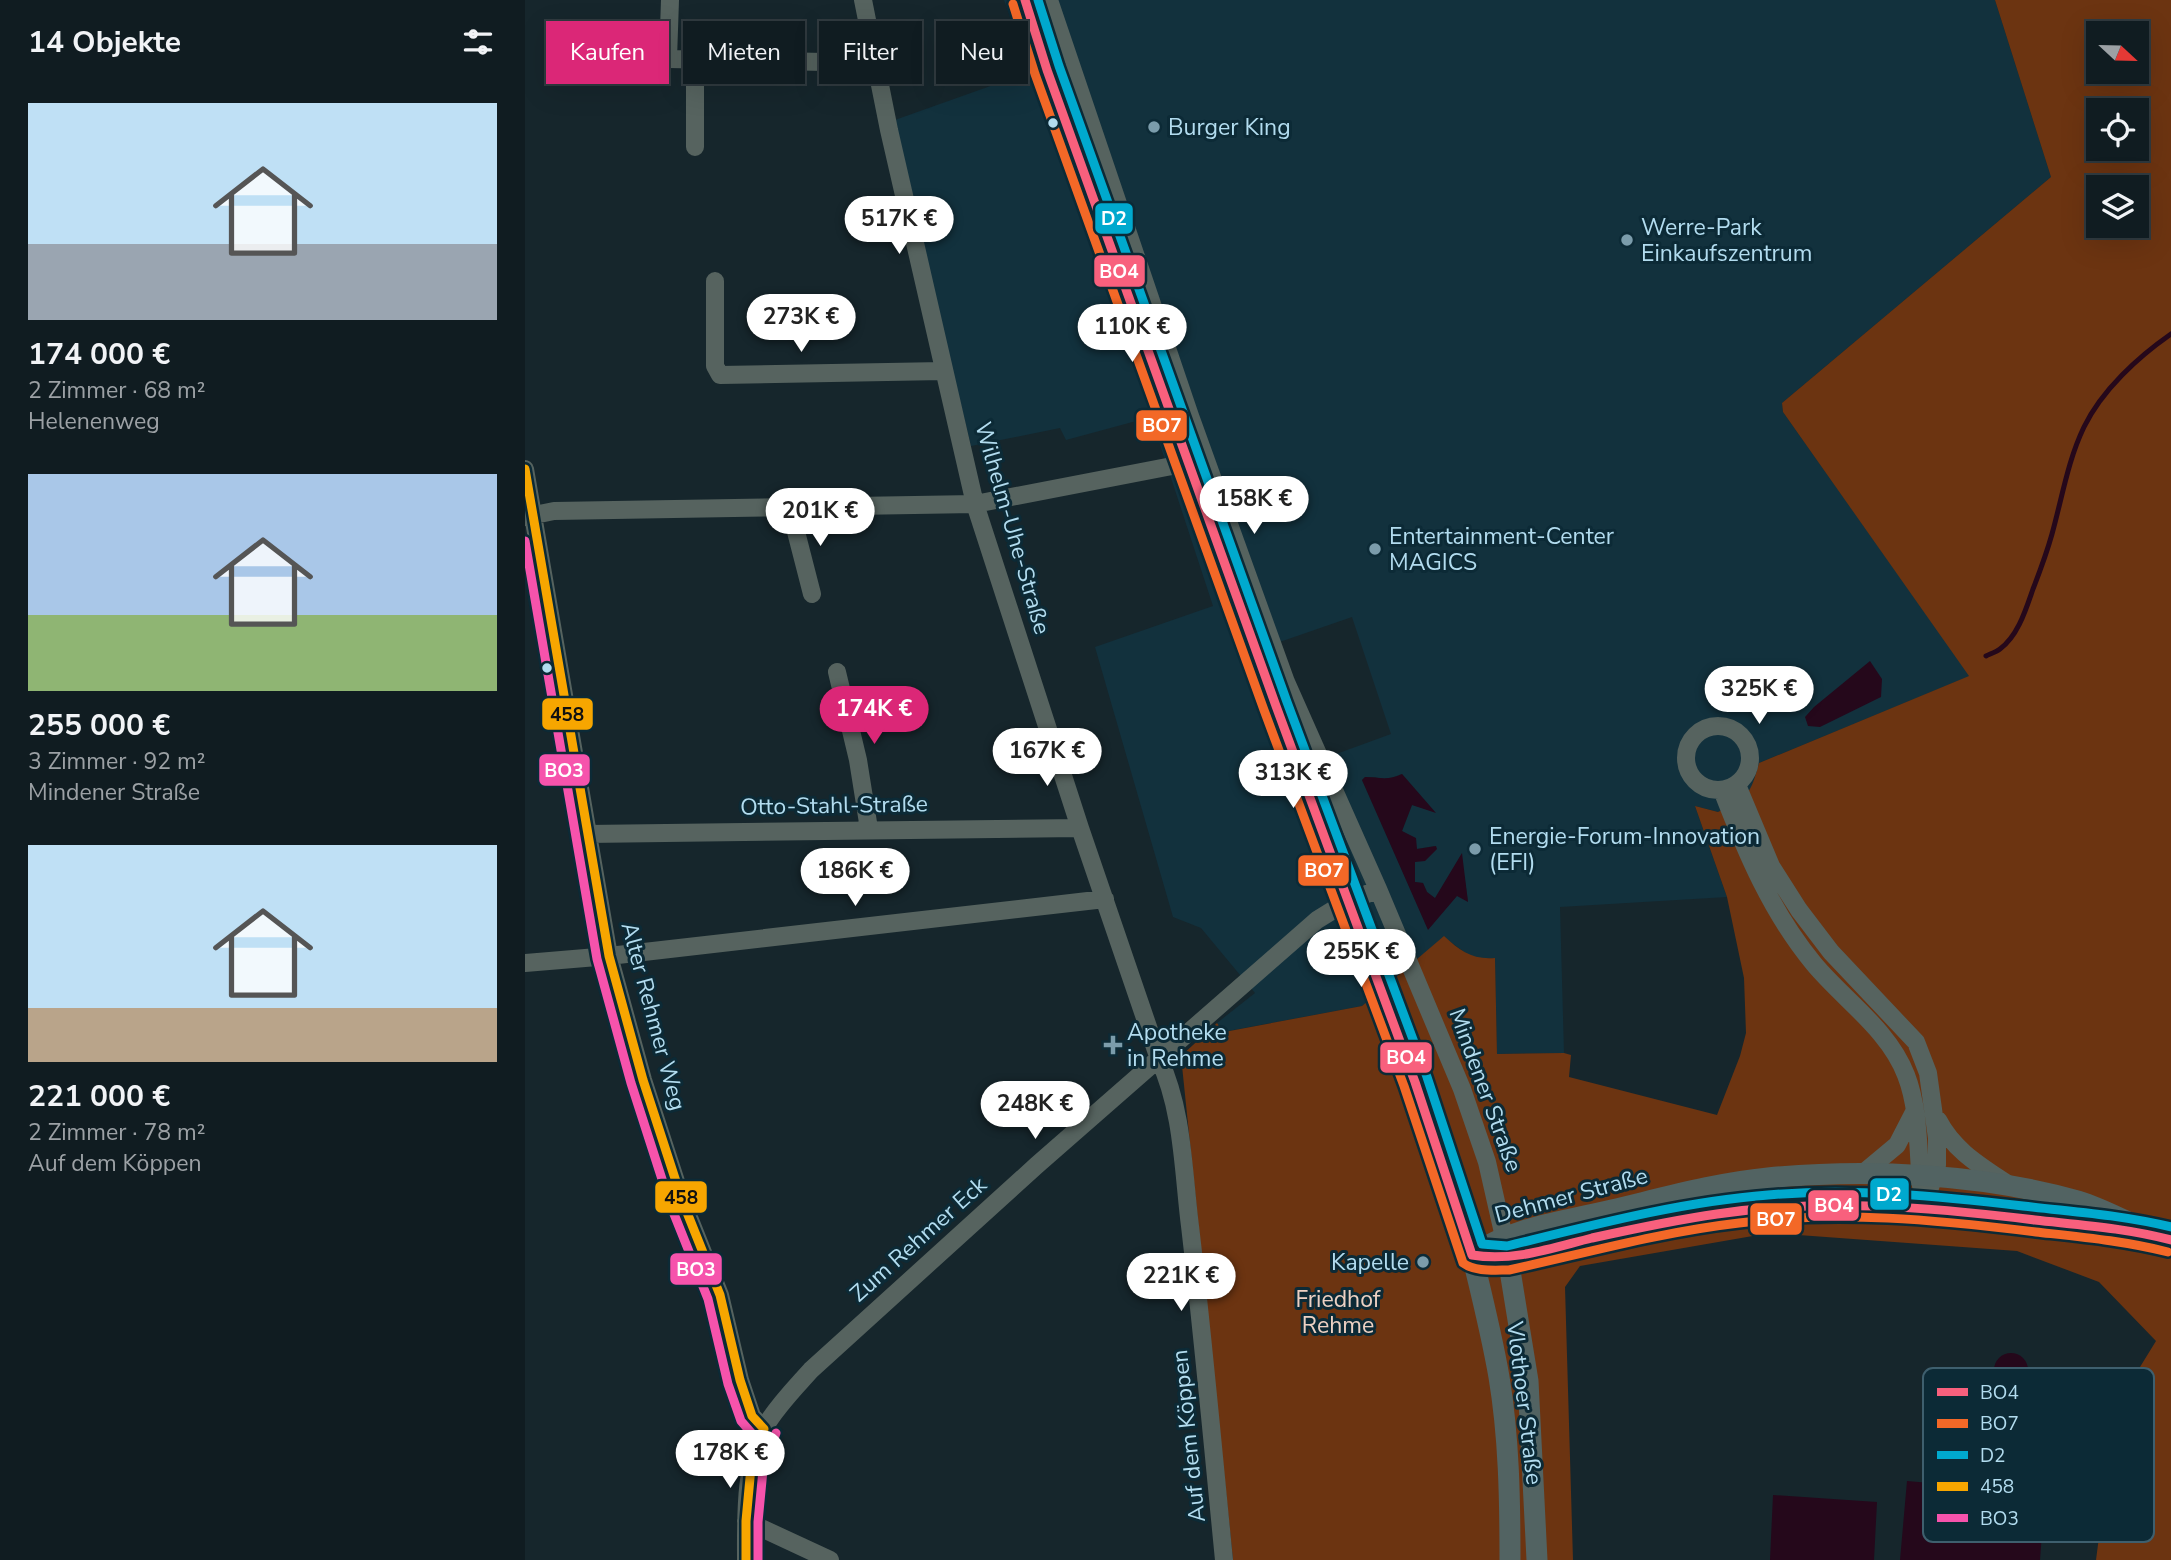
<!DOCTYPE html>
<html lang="de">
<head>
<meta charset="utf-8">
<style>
	body { margin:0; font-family:"Nunito Sans",sans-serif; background:#1e292e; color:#f1f3f6; height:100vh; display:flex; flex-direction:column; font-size:26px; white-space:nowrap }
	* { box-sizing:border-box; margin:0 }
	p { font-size:23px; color:#9ca1a5 }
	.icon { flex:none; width:38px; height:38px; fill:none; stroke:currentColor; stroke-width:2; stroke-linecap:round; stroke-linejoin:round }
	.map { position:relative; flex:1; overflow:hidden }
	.drawer { display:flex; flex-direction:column; background:#101c21; width:525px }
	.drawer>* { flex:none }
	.top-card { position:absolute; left:21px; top:21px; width:665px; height:63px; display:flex; gap:14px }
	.needle { width:46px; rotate:112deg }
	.buttons { position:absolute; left:1561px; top:21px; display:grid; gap:14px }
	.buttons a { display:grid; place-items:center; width:63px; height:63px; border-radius:0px; background:#101c21; box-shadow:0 7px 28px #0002,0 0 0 2px #303a3f; font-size:35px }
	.price { position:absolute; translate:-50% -60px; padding:0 16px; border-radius:24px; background:#fff; color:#222; font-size:23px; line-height:46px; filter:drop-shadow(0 2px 4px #0008) }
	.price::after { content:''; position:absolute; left:50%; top:42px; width:21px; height:16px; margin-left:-10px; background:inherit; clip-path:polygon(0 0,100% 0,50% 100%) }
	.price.active { background:#db2777; color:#fff }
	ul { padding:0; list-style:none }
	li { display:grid; align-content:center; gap:14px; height:371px; padding:0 28px }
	li span { display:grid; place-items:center; height:217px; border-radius:0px; color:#555 }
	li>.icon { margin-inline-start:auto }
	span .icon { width:126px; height:126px; fill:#fffc; stroke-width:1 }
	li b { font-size:30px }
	h2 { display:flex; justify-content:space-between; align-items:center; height:84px; padding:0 28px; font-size:30px }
	.chip { padding:0 24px; border-radius:0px; background:#101c21; box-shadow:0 7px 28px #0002,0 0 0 2px #303a3f; font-size:24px; line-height:63px }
	.chip.active { background:#db2777; color:#fff }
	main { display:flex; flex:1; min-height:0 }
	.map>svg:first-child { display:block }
</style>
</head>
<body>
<main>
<section class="drawer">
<h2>14 Objekte<svg class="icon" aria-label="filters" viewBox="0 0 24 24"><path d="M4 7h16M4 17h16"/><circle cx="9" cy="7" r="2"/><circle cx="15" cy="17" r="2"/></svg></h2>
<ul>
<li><span style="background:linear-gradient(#bfe0f5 65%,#9aa5b1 0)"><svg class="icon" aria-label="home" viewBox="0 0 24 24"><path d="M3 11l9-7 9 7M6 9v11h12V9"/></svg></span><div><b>174 000 €</b><p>2 Zimmer · 68 m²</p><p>Helenenweg</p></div></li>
<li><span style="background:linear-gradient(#a9c7e8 65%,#8fb573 0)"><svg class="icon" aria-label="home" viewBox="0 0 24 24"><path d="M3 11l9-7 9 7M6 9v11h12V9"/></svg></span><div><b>255 000 €</b><p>3 Zimmer · 92 m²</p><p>Mindener Straße</p></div></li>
<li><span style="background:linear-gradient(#bfe0f5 75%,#b9a48a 0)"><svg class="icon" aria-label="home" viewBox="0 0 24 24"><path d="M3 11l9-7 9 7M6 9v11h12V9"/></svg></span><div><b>221 000 €</b><p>2 Zimmer · 78 m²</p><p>Auf dem Köppen</p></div></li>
</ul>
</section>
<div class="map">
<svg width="1646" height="1560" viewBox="0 0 1646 1560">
	<rect width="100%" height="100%" fill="#16262c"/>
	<!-- built -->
	<path fill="#12313d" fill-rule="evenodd" d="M479,0H1470L1526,177L1257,403L1258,412L1445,676L1234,763L1226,790L1215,801L1193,812L1170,806L1202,897L1035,907L1039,1053L972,1054L970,958H954L943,955L919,937L837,1006L698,1032L692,1023L730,993L676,928L648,917L570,647L688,606L626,417L541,440L535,428L446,446L367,121L505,72ZM827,617L866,734L792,761L746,645ZM877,774L909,811L887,805L877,831L885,836L892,849L910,846L890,862V882L898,883L902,892L910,899L936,855L943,901L932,895L903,929L837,780L840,777H849L861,780Z"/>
	<!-- green -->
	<path fill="#6c3411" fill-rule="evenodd" d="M1470,0H1646V1560H1571L1591,1406L1631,1341L1574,1282L1492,1251L1245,1233L1055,1266L1040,1287L1048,1560H708L656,1056L692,1023L699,1032L837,1006L919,936C935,951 948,960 970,958L972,1054L1039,1053L1046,1055L1044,1077L1192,1115L1215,1056L1221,1033L1219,978L1202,897L1170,806L1193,812C1224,797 1225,795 1234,763L1444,676L1258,412L1257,403L1526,177ZM1573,33H1612V72H1573ZM1573,110H1612V149H1573ZM1573,187H1612V226H1573Z"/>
	<!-- water -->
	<path fill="#25081b" d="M1345,661L1357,679L1356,697L1295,727L1283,726L1280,717L1289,707Z
		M877,774L911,813L887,805L877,831L891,838L892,849L911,846L912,849L900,861L890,862V882L898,883L902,892L910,898L937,853L943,902L932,896L903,930L837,780L840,777C854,777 863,781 877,774Z
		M1469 1370a17 17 0 1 1 34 0a17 17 0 1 1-34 0Z
		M1382,1481L1520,1493L1515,1560H1375Z
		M1248,1495L1352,1502L1349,1560H1245Z"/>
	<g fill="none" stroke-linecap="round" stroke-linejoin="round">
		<!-- stream -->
		<path stroke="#25081b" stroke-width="5" d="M1461,656C1465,654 1471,652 1475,649C1493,636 1501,609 1508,589C1515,571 1522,552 1527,534C1537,498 1543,460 1559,427C1577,390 1613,357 1646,334"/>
		<!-- minor -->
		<path stroke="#56635f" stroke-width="18" d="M145,0L143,59L351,63
			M338,0L364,130L450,504L555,828L634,1059C658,1110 658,1170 665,1226C678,1337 688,1448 699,1560
			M500,0L522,70C610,312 694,555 784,797C840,949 902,1099 947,1255
			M524,0L665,416L761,682L853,889L937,1089L962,1162L979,1237
			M170,60V147
			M190,281V366L195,375L418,371
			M0,469L84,956L118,1080L157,1200L195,1295L215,1380L227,1416L239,1429
			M267,507L268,520L287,594
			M0,517L29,511L450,504L647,466L662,460
			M312,672L333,760L344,829
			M1161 758a32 32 0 1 1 64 0a32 32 0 1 1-64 0Z
			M1212,785L1246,866L1274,910L1306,952L1391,1042L1403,1073L1412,1138V1165L1399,1207
			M1197,790C1221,852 1246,912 1289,964C1319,1000 1364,1030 1381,1075C1394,1108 1393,1150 1396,1186
			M62,834L555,828
			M0,963L84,956L580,899
			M1413,1120C1429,1151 1456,1166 1484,1185
			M1336,1175L1372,1145L1389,1112
			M221,1521L305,1560
			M221,1560C221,1517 219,1464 241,1425C253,1405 270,1388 286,1370L512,1165L792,920L813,907L853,889"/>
		<!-- major -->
		<path stroke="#526362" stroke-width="21" d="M981,1246L1003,1381L1012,1560
			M947,1255C987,1227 1041,1221 1087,1210C1138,1198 1191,1183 1243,1178C1343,1168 1457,1174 1553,1201C1586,1211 1614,1230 1646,1240
			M947,1255L965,1258H983C1069,1238 1155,1215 1244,1207C1368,1197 1491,1216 1614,1234
			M947,1255C957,1296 967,1336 974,1377C984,1437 985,1499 985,1560"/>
		<defs>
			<path id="bus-1" d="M500,0L522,70L751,706L890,1082L947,1255C988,1262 1027,1248 1067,1238C1108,1229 1150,1220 1192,1214C1298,1198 1404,1207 1510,1220C1555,1225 1601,1228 1646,1240"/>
			<path id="bus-2" d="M488,4L510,74L739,710L879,1086L938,1263C950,1272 969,1270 984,1270C1061,1253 1136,1232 1214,1223C1313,1210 1413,1220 1511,1232C1556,1237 1600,1241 1643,1252"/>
			<path id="bus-3" d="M513,0L534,66L762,702L902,1077L957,1244L982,1246C1068,1225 1155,1202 1243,1195C1328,1188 1414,1196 1498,1206C1548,1212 1598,1215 1646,1227"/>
			<path id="bus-4" d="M0,469L84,956L118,1080L157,1200L195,1295L215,1380L227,1416L239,1429
				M221,1560V1521L226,1467L239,1429"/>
			<path id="bus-5" d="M0,541L72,959L106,1083L145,1204L183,1299L203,1384L216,1421L230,1437
				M233,1560V1522L238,1470L251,1433"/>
		</defs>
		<!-- bus-1 casing -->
		<use href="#bus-1" stroke="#0c2a36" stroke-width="14"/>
		<!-- bus-2 casing -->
		<use href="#bus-2" stroke="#0c2a36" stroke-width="14"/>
		<!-- bus-3 casing -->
		<use href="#bus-3" stroke="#0c2a36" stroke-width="14"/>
		<!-- bus-4 casing -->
		<use href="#bus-4" stroke="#0c2a36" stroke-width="14"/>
		<!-- bus-5 casing -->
		<use href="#bus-5" stroke="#0c2a36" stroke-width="14"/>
		<!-- bus-1 -->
		<use href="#bus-1" stroke="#f8607d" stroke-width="9"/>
		<!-- bus-2 -->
		<use href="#bus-2" stroke="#f36827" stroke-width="9"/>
		<!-- bus-3 -->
		<use href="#bus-3" stroke="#00a9ce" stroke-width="9"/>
		<!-- bus-4 -->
		<use href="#bus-4" stroke="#f7a600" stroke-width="9"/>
		<!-- bus-5 -->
		<use href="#bus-5" stroke="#f653ac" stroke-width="9"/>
	</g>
	<!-- markers -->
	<g fill="#b2dcef" stroke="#0c2a36" stroke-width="2.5">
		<circle cx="528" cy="123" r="6"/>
		<circle cx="22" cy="668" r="6"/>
	</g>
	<g fill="#7b9cab" stroke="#0c2a36" stroke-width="2.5">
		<circle cx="629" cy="127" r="7"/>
		<circle cx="1102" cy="240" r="7"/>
		<circle cx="850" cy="549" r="7"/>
		<circle cx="950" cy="849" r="7"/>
		<path d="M584.5 1034.5h7v7h7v7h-7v7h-7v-7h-7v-7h7z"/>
		<circle cx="898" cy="1262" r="7"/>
	</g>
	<g text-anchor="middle" stroke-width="6" stroke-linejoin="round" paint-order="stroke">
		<!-- poi labels -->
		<g font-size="23" fill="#b2dcef" stroke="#0c2a36" text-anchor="start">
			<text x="643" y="135">Burger King</text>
			<text x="1116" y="235">Werre-Park<tspan x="1116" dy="26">Einkaufszentrum</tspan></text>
			<text x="864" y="544">Entertainment-Center<tspan x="864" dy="26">MAGICS</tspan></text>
			<text x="964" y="844">Energie-Forum-Innovation<tspan x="964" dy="26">(EFI)</tspan></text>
			<text x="602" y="1040">Apotheke<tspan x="602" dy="26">in Rehme</tspan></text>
			<text x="884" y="1270" text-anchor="end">Kapelle</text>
		</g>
		<!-- street labels -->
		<g font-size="23" fill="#b2dcef" stroke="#0c2a36">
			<text transform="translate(488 528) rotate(74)" y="8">Wilhelm-Uhe-Straße</text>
			<text transform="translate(309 805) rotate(-1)" y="8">Otto-Stahl-Straße</text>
			<text transform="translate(129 1016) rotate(75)" y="8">Alter Rehmer Weg</text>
			<text transform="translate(961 1090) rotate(70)" y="8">Mindener Straße</text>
			<text transform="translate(1046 1195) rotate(-15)" y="8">Dehmer Straße</text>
			<text transform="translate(393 1239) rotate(-42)" y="8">Zum Rehmer Eck</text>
			<text transform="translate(1000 1403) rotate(83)" y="8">Vlothoer Straße</text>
			<text transform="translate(663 1436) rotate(-96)" y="8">Auf dem Köppen</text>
		</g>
		<!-- park labels -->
		<g font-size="23" fill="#edd1c3" stroke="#0c2a36">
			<text x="813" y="1307">Friedhof<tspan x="813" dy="26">Rehme</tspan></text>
		</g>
	</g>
	<!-- legend -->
	<rect x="1398" y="1368" width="231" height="174" rx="10" fill="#0c2a36" stroke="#3e5f6e" stroke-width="2"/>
	<rect x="1412" y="1388" width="31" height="8" fill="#f8607d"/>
	<rect x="1412" y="1419" width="31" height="9" fill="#f36827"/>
	<rect x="1412" y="1451" width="31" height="8" fill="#00a9ce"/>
	<rect x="1412" y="1482" width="31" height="9" fill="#f7a600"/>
	<rect x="1412" y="1514" width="31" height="8" fill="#f653ac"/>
	<g font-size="19" fill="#b2dcef">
		<text x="1455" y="1399">BO4</text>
		<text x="1455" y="1430">BO7</text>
		<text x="1455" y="1462">D2</text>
		<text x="1455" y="1493">458</text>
		<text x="1455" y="1525">BO3</text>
	</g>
	<g stroke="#0c2a36" stroke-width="2.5">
		<rect x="569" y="202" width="40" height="33" rx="7" fill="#00a9ce"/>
		<rect x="568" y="254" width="53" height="34" rx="7" fill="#f8607d"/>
		<rect x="610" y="409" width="53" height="33" rx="7" fill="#f36827"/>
		<rect x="16" y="697" width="53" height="34" rx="7" fill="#f7a600"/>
		<rect x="13" y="753" width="53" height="34" rx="7" fill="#f653ac"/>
		<rect x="772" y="854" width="53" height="33" rx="7" fill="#f36827"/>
		<rect x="854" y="1041" width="54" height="33" rx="7" fill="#f8607d"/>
		<rect x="1344" y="1177" width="41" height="34" rx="7" fill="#00a9ce"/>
		<rect x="129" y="1180" width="54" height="34" rx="7" fill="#f7a600"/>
		<rect x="1282" y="1189" width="53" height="33" rx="7" fill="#f8607d"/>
		<rect x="1224" y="1202" width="54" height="34" rx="7" fill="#f36827"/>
		<rect x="144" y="1252" width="54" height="34" rx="7" fill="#f653ac"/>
	</g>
	<g font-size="19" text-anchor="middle" font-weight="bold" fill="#fff">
		<text x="589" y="225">D2</text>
		<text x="594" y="278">BO4</text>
		<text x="637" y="432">BO7</text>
		<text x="39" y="777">BO3</text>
		<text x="799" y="877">BO7</text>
		<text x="881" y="1064">BO4</text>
		<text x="1364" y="1201">D2</text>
		<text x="1309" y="1212">BO4</text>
		<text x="1251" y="1226">BO7</text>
		<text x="171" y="1276">BO3</text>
	</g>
	<g font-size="19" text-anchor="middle" font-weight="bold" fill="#111">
		<text x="42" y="721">458</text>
		<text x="156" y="1204">458</text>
	</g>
</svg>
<div class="buttons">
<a><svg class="needle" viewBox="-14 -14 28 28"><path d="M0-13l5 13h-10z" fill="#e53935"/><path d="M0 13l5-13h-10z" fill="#9ca1a5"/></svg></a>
<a><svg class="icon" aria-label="locate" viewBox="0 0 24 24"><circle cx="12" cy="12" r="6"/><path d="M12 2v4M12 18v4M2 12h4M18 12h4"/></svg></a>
<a><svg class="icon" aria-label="layers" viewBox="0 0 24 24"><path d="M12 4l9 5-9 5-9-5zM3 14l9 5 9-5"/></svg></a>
</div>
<b class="price" style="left:374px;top:256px">517K €</b>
<b class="price" style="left:276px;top:354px">273K €</b>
<b class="price" style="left:607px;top:364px">110K €</b>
<b class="price" style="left:729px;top:536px">158K €</b>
<b class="price" style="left:295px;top:548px">201K €</b>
<b class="price" style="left:1234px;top:726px">325K €</b>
<b class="price active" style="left:349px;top:746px">174K €</b>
<b class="price" style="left:522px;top:788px">167K €</b>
<b class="price" style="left:768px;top:810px">313K €</b>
<b class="price" style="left:330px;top:908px">186K €</b>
<b class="price" style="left:836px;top:989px">255K €</b>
<b class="price" style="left:510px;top:1141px">248K €</b>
<b class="price" style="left:656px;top:1313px">221K €</b>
<b class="price" style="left:205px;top:1490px">178K €</b>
<div class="top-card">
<a class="chip active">Kaufen</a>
<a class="chip">Mieten</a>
<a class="chip">Filter</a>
<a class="chip">Neu</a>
</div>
</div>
</main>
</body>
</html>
